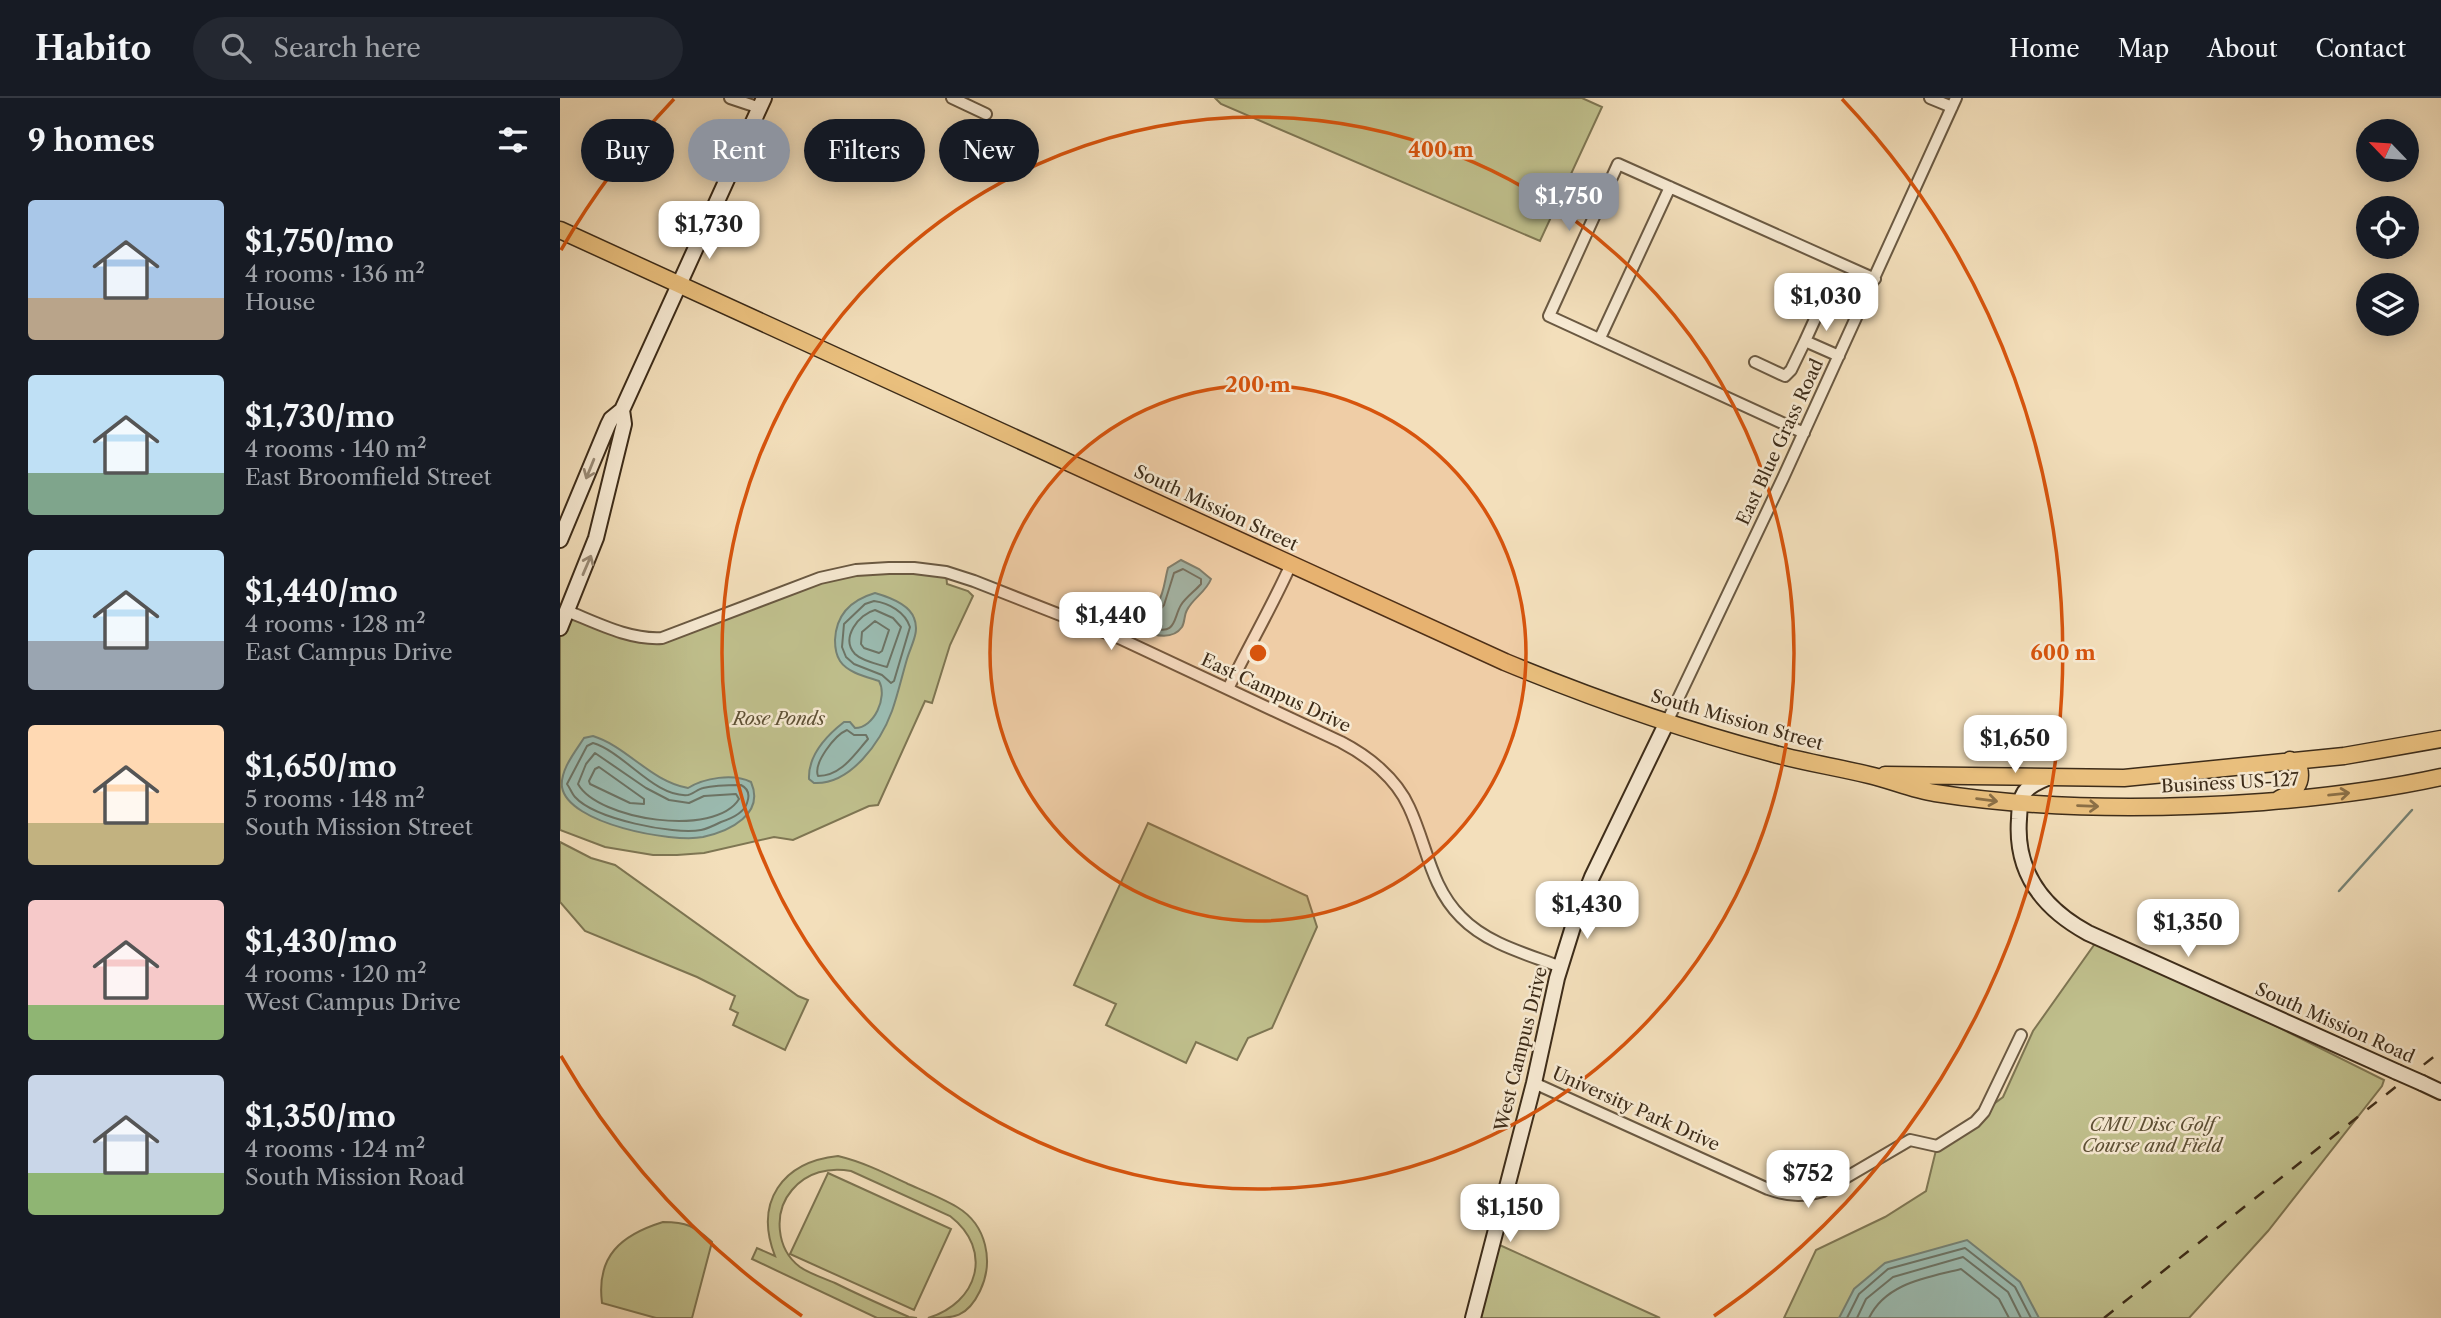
<!DOCTYPE html>
<html lang="en">
<head>
<meta charset="utf-8">
<style>
	body { margin:0; font-family:"Libre Caslon Text",serif; background:#242831; color:#f1f3f6; height:100vh; display:flex; flex-direction:column; font-size:26px; white-space:nowrap }
	* { box-sizing:border-box; margin:0 }
	p { font-size:23px; color:#9ea1a6 }
	.icon { flex:none; width:38px; height:38px; fill:none; stroke:currentColor; stroke-width:2; stroke-linecap:round; stroke-linejoin:round }
	.map { position:relative; flex:1; overflow:hidden }
	.side { display:flex; flex-direction:column; background:#171b24; width:560px }
	.side>* { flex:none }
	.hud { position:absolute; left:21px; top:21px; width:665px; height:63px; display:flex; gap:14px }
	.needle { width:46px; rotate:295deg }
	.buttons { position:absolute; left:1796px; top:21px; display:grid; gap:14px }
	.buttons a { display:grid; place-items:center; width:63px; height:63px; border-radius:50%; background:#171b24; box-shadow:0 4px 18px #0003; font-size:35px }
	.price { position:absolute; translate:-50% -60px; padding:0 16px; border-radius:14px; background:#fff; color:#222; font-size:23px; line-height:46px; filter:drop-shadow(0 2px 4px #0008) }
	.price::after { content:''; position:absolute; left:50%; top:42px; width:21px; height:16px; margin-left:-10px; background:inherit; clip-path:polygon(0 0,100% 0,50% 100%) }
	.price.on { background:#8c9099; color:#fff }
	ul { padding:0; list-style:none }
	li { display:flex; align-items:center; gap:21px; height:175px; padding:0 28px }
	li span { display:grid; place-items:center; flex:none; width:196px; height:140px; border-radius:7px; color:#555 }
	li>.icon { margin-inline-start:auto }
	span .icon { width:84px; height:84px; fill:#fffc; stroke-width:1 }
	li b { font-size:30px }
	h2 { display:flex; justify-content:space-between; align-items:center; height:84px; padding:0 28px; font-size:30px }
	.tag { padding:0 24px; border-radius:32px; background:#171b24; box-shadow:0 4px 18px #0003; font-size:24px; line-height:63px }
	.tag.on { background:#8c9099; color:#fff }
	header { display:flex; align-items:center; gap:42px; box-sizing:border-box; height:98px; padding:0 35px; background:#171b24; border-bottom:2px solid #363941 }
	header strong { font-size:33px }
	nav { display:flex; gap:38px; margin-inline-start:auto; font-size:24px }
	.search { width:490px; height:63px; background:#242831; display:flex; align-items:center; gap:18px; box-sizing:border-box; padding:0 24px; border-radius:38px; color:#9ea1a6; font-size:26px }
	main { display:flex; flex:1; min-height:0 }
	.map>svg:first-child { display:block }
</style>
</head>
<body>
<header>
<strong>Habito</strong>
<div class="search"><svg class="icon" aria-label="search" viewBox="0 0 24 24"><circle cx="10" cy="10" r="6"/><path d="M15 15l6 6"/></svg>Search here</div>
<nav><a>Home</a><a>Map</a><a>About</a><a>Contact</a></nav>
</header>
<main>
<section class="side">
<h2>9 homes<svg class="icon" aria-label="filters" viewBox="0 0 24 24"><path d="M4 7h16M4 17h16"/><circle cx="9" cy="7" r="2"/><circle cx="15" cy="17" r="2"/></svg></h2>
<ul>
<li><span style="background:linear-gradient(#a9c7e8 70%,#b9a48a 0)"><svg class="icon" aria-label="home" viewBox="0 0 24 24"><path d="M3 11l9-7 9 7M6 9v11h12V9"/></svg></span><div><b>$1,750/mo</b><p>4 rooms · 136 m²</p><p>House</p></div></li>
<li><span style="background:linear-gradient(#bfe0f5 70%,#7fa58c 0)"><svg class="icon" aria-label="home" viewBox="0 0 24 24"><path d="M3 11l9-7 9 7M6 9v11h12V9"/></svg></span><div><b>$1,730/mo</b><p>4 rooms · 140 m²</p><p>East Broomfield Street</p></div></li>
<li><span style="background:linear-gradient(#bfe0f5 65%,#9aa5b1 0)"><svg class="icon" aria-label="home" viewBox="0 0 24 24"><path d="M3 11l9-7 9 7M6 9v11h12V9"/></svg></span><div><b>$1,440/mo</b><p>4 rooms · 128 m²</p><p>East Campus Drive</p></div></li>
<li><span style="background:linear-gradient(#ffd9b3 70%,#c2b280 0)"><svg class="icon" aria-label="home" viewBox="0 0 24 24"><path d="M3 11l9-7 9 7M6 9v11h12V9"/></svg></span><div><b>$1,650/mo</b><p>5 rooms · 148 m²</p><p>South Mission Street</p></div></li>
<li><span style="background:linear-gradient(#f6c9c9 75%,#8fb573 0)"><svg class="icon" aria-label="home" viewBox="0 0 24 24"><path d="M3 11l9-7 9 7M6 9v11h12V9"/></svg></span><div><b>$1,430/mo</b><p>4 rooms · 120 m²</p><p>West Campus Drive</p></div></li>
<li><span style="background:linear-gradient(#c9d6e8 70%,#8fb573 0)"><svg class="icon" aria-label="home" viewBox="0 0 24 24"><path d="M3 11l9-7 9 7M6 9v11h12V9"/></svg></span><div><b>$1,350/mo</b><p>4 rooms · 124 m²</p><p>South Mission Road</p></div></li>
</ul>
</section>
<div class="map">
<svg width="1881" height="1220" viewBox="0 0 1881 1220">
	<rect width="100%" height="100%" fill="#f3dfbb"/>
	<filter id="stains"><feTurbulence type="fractalNoise" baseFrequency=".00286" numOctaves="4"/><feColorMatrix values="0 0 0 0 .2 0 0 0 0 .09 0 0 0 0 .02 0 0 0 .5 -.17"/></filter>
	<radialGradient id="worn" r=".72"><stop offset=".6" stop-color="#630" stop-opacity="0"/><stop offset="1" stop-color="#630" stop-opacity=".3"/></radialGradient>
	<!-- green -->
	<path fill="#c0c08d" stroke="#7e7653" stroke-width="2" d="M655,0H1022L1042,9L980,143L661,6Z
		M386,474L387,486L408,493L413,498L390,547L372,605L365,603L318,707L309,708L233,742L214,739L144,755L117,757H93L45,749L0,732V530L7,513L91,541L280,476Z
		M588,725L747,798L757,829L712,930L688,940L677,962L636,944L626,965L546,927L556,906L514,887Z
		M0,744L31,760L55,767L238,898L248,902L225,952L173,927L178,915L170,911L175,898L137,879L25,833L0,804Z
		M1539,840L1824,982L1822,988L1708,1133L1629,1220H1224L1256,1152L1325,1119L1366,1093L1377,1048L1443,999L1473,933Z
		M278,1058C303,1064 325,1075 348,1086C364,1093 382,1100 397,1109C427,1127 434,1164 420,1193C407,1220 394,1220 368,1220C418,1205 434,1152 390,1118L291,1073C269,1069 247,1074 232,1092C213,1114 216,1151 240,1169C250,1176 264,1180 275,1185C299,1197 324,1208 349,1219L357,1220H317L192,1161L197,1150L215,1158C194,1104 222,1064 278,1058Z
		M268,1075L391,1131L354,1212L230,1156Z
		M103,1124C127,1124 134,1128 152,1144L132,1220H96L42,1205C36,1158 61,1137 103,1124Z
		M933,1144L1100,1220H913Z"/>
	<!-- water -->
	<path fill="#9bbcb2" stroke="#758275" stroke-width="2" d="M621,462L639,471L651,481C646,494 633,500 627,512C624,517 625,524 622,529C612,543 592,537 579,531C582,518 591,514 598,504C604,496 605,480 608,470Z
		M315,495C329,499 349,506 354,520C360,534 351,547 347,561C342,578 338,596 332,613C321,643 291,687 254,685L249,681C248,658 266,638 284,624H290L295,630C314,630 328,599 319,583C307,579 288,575 280,563C276,557 275,549 275,542C276,516 291,502 315,495Z
		M33,638C68,649 90,683 128,690C144,680 173,675 191,684C205,716 170,733 143,739C112,745 8,726 2,689C0,672 15,654 24,640Z
		M1407,1142L1460,1184L1479,1220H1279L1294,1191L1325,1165Z"/>
	<g fill="none" stroke-linecap="round" stroke-linejoin="round">
		<!-- shore -->
		<path stroke="#6c7466" stroke-width="2" d="M623,471L641,481V486C635,493 626,499 621,507C613,520 617,539 590,529L589,524L604,507L614,475Z
			M314,503C329,505 345,514 350,529L334,583L331,585L322,577L294,566L286,559L282,549L284,526L305,506Z
			M315,512L333,520L341,529L327,569C317,566 302,563 295,556C280,540 299,516 315,512Z
			M315,523L329,532L322,553L319,555L304,550L301,546L302,534Z
			M287,632L294,637H306L308,641C294,657 281,678 258,678C253,665 275,637 287,632Z
			M33,645C64,654 95,700 128,697C133,696 138,691 143,690C155,687 169,687 181,687C189,691 190,697 187,705C184,715 170,721 161,724C155,727 147,731 141,732C113,737 35,721 15,699C12,696 10,690 7,686L27,648Z
			M35,655L86,690L109,702L129,705L144,698L176,696L179,701C155,740 38,722 18,686L26,666Z
			M39,669L84,701V706L70,705L30,686L29,683L35,671Z
			M1287,1220L1299,1196L1328,1171L1405,1150L1455,1189L1471,1220
			M1297,1220L1306,1201L1333,1179L1403,1159L1448,1194L1461,1220
			M1309,1220C1326,1185 1366,1180 1401,1171L1439,1201L1449,1220"/>
		<!-- stream -->
		<path stroke="#758275" stroke-width="2.5" d="M1779,793L1852,712"/>
		<defs>
			<path id="street" d="M170,0L200,10
				M392,0L426,16
				M1370,0L1392,9
				M1260,210L1245,243L1279,258
				M1040,240L1110,89
				M1195,264L1225,278L1231,272L1245,243
				M1244,335L989,218L1058,66L1315,181
				M7,513C37,525 69,542 102,540L260,480L296,472L329,470H354L386,474L414,483L559,540L781,644C808,658 836,680 849,709C867,747 870,788 901,819C927,846 967,856 1001,869
				M668,591C688,549 712,509 731,466
				M1107,624L1223,380L1396,0
				M974,985L1208,1091C1228,1098 1243,1099 1263,1093L1350,1042L1377,1048L1415,1024L1424,1014L1461,937"/>
			<path id="secondary" d="M0,442L48,327L51,321L62,312L204,0
				M0,530L36,440L64,326L62,312
				M1487,680C1463,690 1460,695 1459,721C1455,774 1482,810 1528,835L1837,974
				M1862,985L1881,994
				M913,1220L974,985L997,880L1016,819L1032,779L1107,624"/>
			<path id="primary" d="M0,132L945,564C1032,600 1120,631 1211,655C1243,664 1276,669 1309,677C1331,682 1353,692 1375,695C1483,712 1594,712 1703,704C1763,699 1822,692 1881,679
				M1325,677L1564,680L1784,658L1881,641
				M1719,701C1733,695 1743,686 1739,670L1730,662"/>
		</defs>
		<!-- street casing -->
		<use href="#street" stroke="#6a5942" stroke-width="14"/>
		<!-- secondary casing -->
		<use href="#secondary" stroke="#3d2c19" stroke-width="18"/>
		<!-- primary casing -->
		<use href="#primary" stroke="#3d2c19" stroke-width="19"/>
		<!-- street -->
		<use href="#street" stroke="#f7ead3" stroke-width="10"/>
		<!-- secondary -->
		<use href="#secondary" stroke="#f7ead3" stroke-width="14"/>
		<!-- primary -->
		<use href="#primary" stroke="#eac07e" stroke-width="16"/>
		<!-- rail -->
		<path stroke="#3d2c19" stroke-width="2.5" stroke-dasharray="12 12" stroke-linecap="butt" d="M1544,1220L1881,953"/>
		<defs>
			<path id="secondary-bridge" d="M1837,974L1862,985"/>
		</defs>
		<!-- secondary-bridge casing -->
		<use href="#secondary-bridge" stroke="#3d2c19" stroke-width="18" stroke-linecap="butt"/>
		<!-- secondary-bridge -->
		<use href="#secondary-bridge" stroke="#f7ead3" stroke-width="14"/>
	</g>
	<!-- one-way arrows -->
	<defs><path id="oneway-shaft" d="M-6 0H5M1.5-3L5.5 0L1.5 3" fill="none" stroke-width="1.6" stroke-linecap="round" stroke-linejoin="round" transform="scale(1.75)"/></defs>
	<g stroke="#9a8b76">
		<use href="#oneway-shaft" transform="translate(30 371) rotate(112)"/>
		<use href="#oneway-shaft" transform="translate(27 467) rotate(-67)"/>
	</g>
	<g stroke="#8b6f46">
		<use href="#oneway-shaft" transform="translate(1779 696) rotate(-6)"/>
		<use href="#oneway-shaft" transform="translate(1427 702) rotate(7)"/>
		<use href="#oneway-shaft" transform="translate(1528 708) rotate(2)"/>
	</g>
	<!-- distance rings -->
	<circle cx="698" cy="555" r="268" fill="#d7540d" fill-opacity=".12"/>
	<g fill="none" stroke="#d7540d" stroke-width="3.5">
		<circle cx="698" cy="555" r="268"/>
		<circle cx="698" cy="555" r="536"/>
		<path d="M242 1218A805 805 0 0 1 1 958M1 152A805 805 0 0 1 114 1M1282 1A805 805 0 0 1 1154 1218"/>
	</g>
	<g text-anchor="middle" stroke-width="5" stroke-linejoin="round" paint-order="stroke">
		<!-- street labels -->
		<g font-size="18" fill="#3d2c19" stroke="#f7ead3">
			<text transform="translate(1220 344) rotate(-65)" y="6">East Blue Grass Road</text>
			<text transform="translate(656 410) rotate(25)" y="6">South Mission Street</text>
			<text transform="translate(716 595) rotate(25)" y="6">East Campus Drive</text>
			<text transform="translate(1177 622) rotate(16)" y="6">South Mission Street</text>
			<text transform="translate(1670 685) rotate(-3)" y="6">Business US-127</text>
			<text transform="translate(1775 925) rotate(24)" y="6">South Mission Road</text>
			<text transform="translate(961 951) rotate(-76)" y="6">West Campus Drive</text>
			<text transform="translate(1076 1011) rotate(24)" y="6">University Park Drive</text>
		</g>
		<!-- park labels -->
		<g font-size="18" font-style="italic" fill="#5e5136" stroke="#f7ead3">
			<text x="219" y="627">Rose Ponds</text>
			<text x="1592" y="1033">CMU Disc Golf<tspan x="1592" dy="21">Course and Field</tspan></text>
		</g>
	</g>
	<circle cx="698" cy="555" r="10" fill="#d7540d" stroke="#f7ead3" stroke-width="3.5"/>
	<g font-size="21" text-anchor="middle" font-weight="bold" fill="#d7540d" stroke="#f7ead3" stroke-width="5" stroke-linejoin="round" paint-order="stroke">
		<text x="881" y="59">400 m</text>
		<text x="698" y="294">200 m</text>
		<text x="1503" y="562">600 m</text>
	</g>
	<rect width="100%" height="100%" filter="url(#stains)"/>
	<rect width="100%" height="100%" fill="url(#worn)"/>
</svg>
<div class="buttons">
<a><svg class="needle" viewBox="-14 -14 28 28"><path d="M0-13l5 13h-10z" fill="#e53935"/><path d="M0 13l5-13h-10z" fill="#9ea1a6"/></svg></a>
<a><svg class="icon" aria-label="locate" viewBox="0 0 24 24"><circle cx="12" cy="12" r="6"/><path d="M12 2v4M12 18v4M2 12h4M18 12h4"/></svg></a>
<a><svg class="icon" aria-label="layers" viewBox="0 0 24 24"><path d="M12 4l9 5-9 5-9-5zM3 14l9 5 9-5"/></svg></a>
</div>
<b class="price on" style="left:1009px;top:135px">$1,750</b>
<b class="price" style="left:149px;top:163px">$1,730</b>
<b class="price" style="left:1266px;top:235px">$1,030</b>
<b class="price" style="left:551px;top:554px">$1,440</b>
<b class="price" style="left:1455px;top:677px">$1,650</b>
<b class="price" style="left:1027px;top:843px">$1,430</b>
<b class="price" style="left:1628px;top:861px">$1,350</b>
<b class="price" style="left:1248px;top:1112px">$752</b>
<b class="price" style="left:950px;top:1146px">$1,150</b>
<div class="hud">
<a class="tag">Buy</a>
<a class="tag on">Rent</a>
<a class="tag">Filters</a>
<a class="tag">New</a>
</div>
</div>
</main>
</body>
</html>
